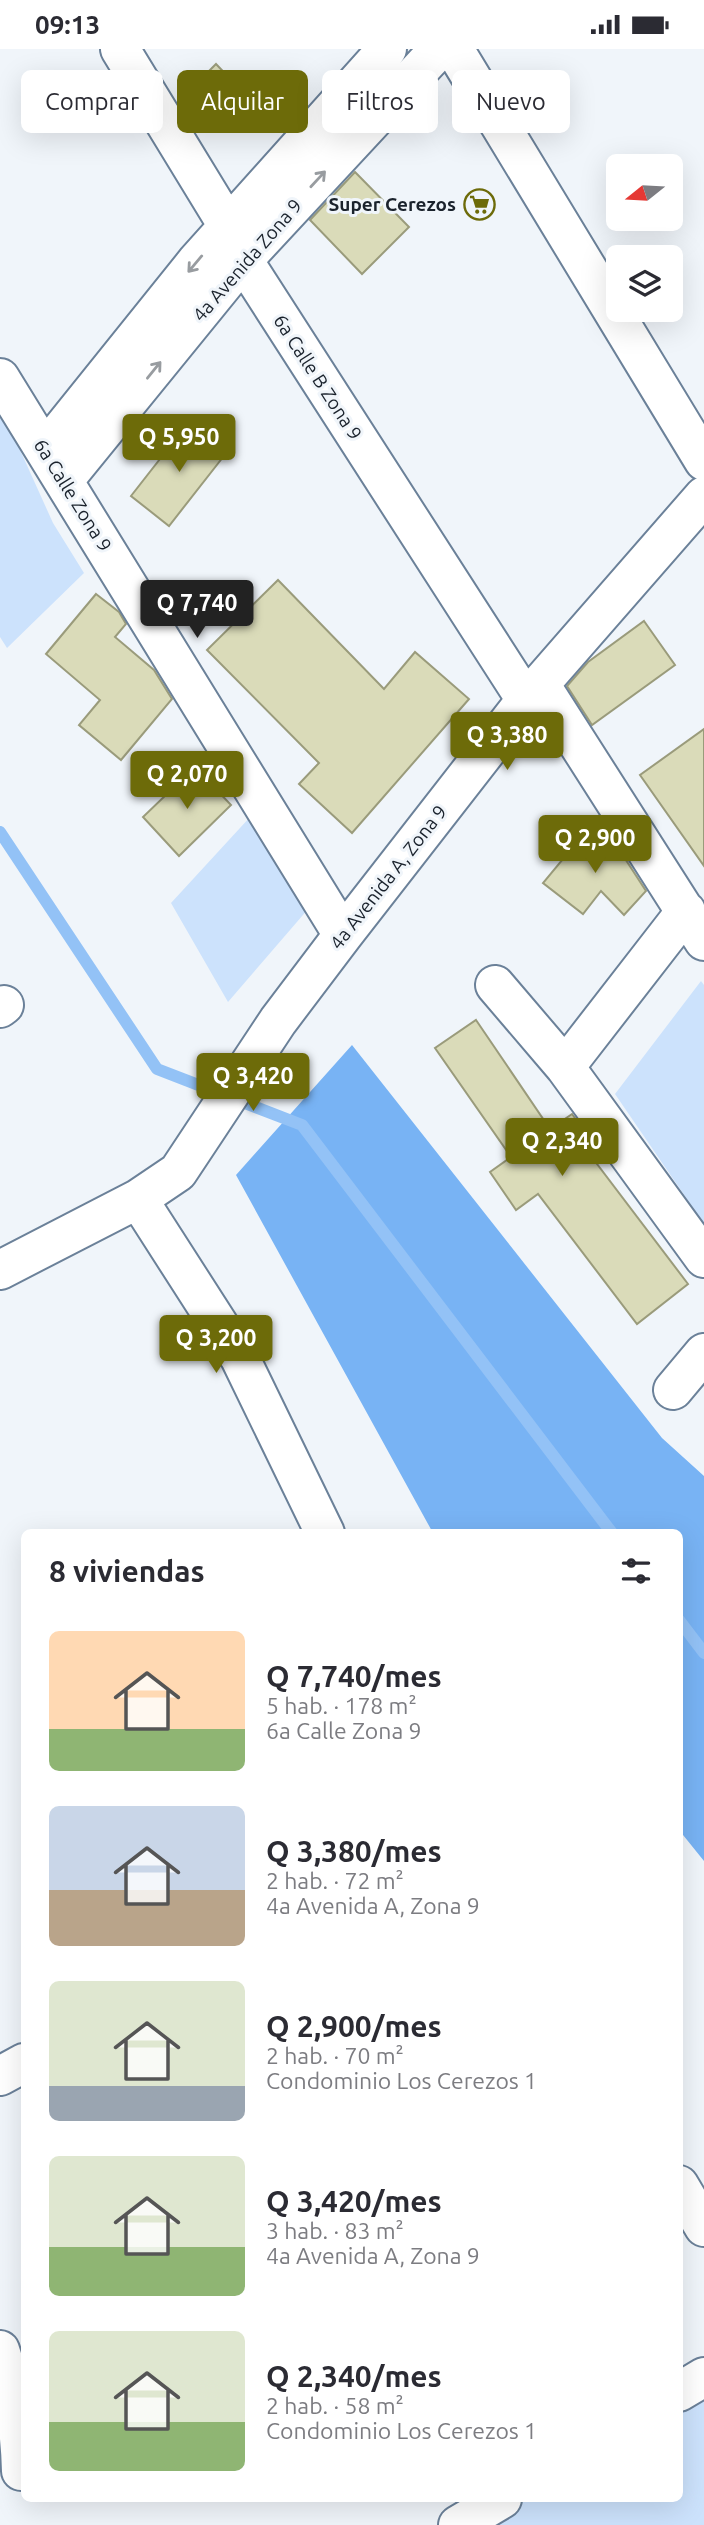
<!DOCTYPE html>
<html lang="es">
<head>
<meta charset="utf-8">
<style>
	body { margin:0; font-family:Ubuntu,sans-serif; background:#f7f7f7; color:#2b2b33; height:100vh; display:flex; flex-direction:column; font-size:26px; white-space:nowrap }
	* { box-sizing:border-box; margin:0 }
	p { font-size:23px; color:#7c7c81 }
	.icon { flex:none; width:38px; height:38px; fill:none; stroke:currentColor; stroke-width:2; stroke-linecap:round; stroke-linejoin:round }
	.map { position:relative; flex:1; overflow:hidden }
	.drawer { position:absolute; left:21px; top:1480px; width:662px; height:973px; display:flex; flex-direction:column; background:#fff; border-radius:10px; box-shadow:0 7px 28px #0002 }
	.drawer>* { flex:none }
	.top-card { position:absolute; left:21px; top:21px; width:663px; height:63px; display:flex; gap:14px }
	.needle { width:46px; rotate:252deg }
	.controls { position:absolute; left:606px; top:105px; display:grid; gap:14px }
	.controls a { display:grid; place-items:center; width:77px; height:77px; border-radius:10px; background:#fff; box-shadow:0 7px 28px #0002; font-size:35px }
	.price { position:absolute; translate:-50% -60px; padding:0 16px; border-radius:7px; background:#6d6b09; color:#fff; font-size:23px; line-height:46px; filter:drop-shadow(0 2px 4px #0008) }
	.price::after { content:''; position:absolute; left:50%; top:42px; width:21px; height:16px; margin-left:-10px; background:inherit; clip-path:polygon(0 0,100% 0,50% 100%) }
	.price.current { background:#222; color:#fff }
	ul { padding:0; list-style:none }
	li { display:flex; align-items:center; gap:21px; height:175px; padding:0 28px }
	li span { display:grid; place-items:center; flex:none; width:196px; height:140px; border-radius:10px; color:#555 }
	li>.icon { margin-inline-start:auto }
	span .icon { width:84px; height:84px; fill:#fffc; stroke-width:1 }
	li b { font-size:30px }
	h2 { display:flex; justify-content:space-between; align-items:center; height:84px; padding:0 28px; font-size:30px }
	.tag { padding:0 24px; border-radius:10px; background:#fff; box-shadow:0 7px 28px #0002; font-size:24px; line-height:63px }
	.tag.current { background:#6d6b09; color:#fff }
	.status { display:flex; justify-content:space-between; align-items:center; height:49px; padding:0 35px; background:#fff; direction:ltr }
	.status svg { height:19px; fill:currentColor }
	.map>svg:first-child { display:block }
</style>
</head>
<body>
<div class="status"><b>09:13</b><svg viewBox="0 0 49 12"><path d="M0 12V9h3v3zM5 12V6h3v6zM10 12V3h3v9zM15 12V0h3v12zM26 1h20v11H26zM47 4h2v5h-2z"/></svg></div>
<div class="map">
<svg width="704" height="2476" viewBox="0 0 704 2476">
	<rect width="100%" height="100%" fill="#f0f5fa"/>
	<!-- green -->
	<path fill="#cce2fc" d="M0,365L16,392L53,474L84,524L7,599L0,588Z
		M251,767L309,859L228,953L171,854Z
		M701,932L704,936V1175L615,1045Z
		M704,2348V2476H483L528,2450H679V2362Z"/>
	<!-- forest -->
	<path fill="#78b3f4" d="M352,996L662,1389L704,1427V1812L679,1781V1484H433L236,1126Z"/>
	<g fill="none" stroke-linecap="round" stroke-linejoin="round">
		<!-- stream -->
		<path stroke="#93c2f6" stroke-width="12" d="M0,783L157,1020L302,1076L612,1484
			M679,1571L704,1604"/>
	</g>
	<!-- building -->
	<path fill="#dadbb9" stroke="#9a9b7b" stroke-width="2" d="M216,15L256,57L231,81L191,40Z
		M355,123L409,178L362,225L310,171Z
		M189,373L227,403L169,477L131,447Z
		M278,531L384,640L415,603L469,650L352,784L299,735L319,714L207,601Z
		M96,545L119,563L126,575L115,588L154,621L172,650L121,711L79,676L100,651L46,605Z
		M644,572L675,616L592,676L567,637L588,613Z
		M704,680V817L640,726Z
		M195,718L231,756L179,807L143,768Z
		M592,775L620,802L646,842L624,866L601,842L583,865L543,834Z
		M476,971L550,1080L572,1065L599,1102L591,1107L688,1235L637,1275L538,1145L516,1161L490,1123L511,1108L435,999Z"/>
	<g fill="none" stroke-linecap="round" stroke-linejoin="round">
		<defs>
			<path id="minor" d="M120,0L228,177L243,211L526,651
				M454,0L704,412
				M0,329L343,886
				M46,400L197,212L387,0
				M64,431L243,211L439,0
				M540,635L704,892
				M495,936L565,1018L704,1209
				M0,959L4,956
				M565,1018L686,862
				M138,1150L240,1309L325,1484
				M0,1221L138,1150L178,1123L278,972L343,886L526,651L704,447
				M673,1341L704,1304
				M0,2027L24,2014
				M679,2136L704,2178
				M0,2301C14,2341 20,2381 21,2422
				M679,2343L704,2328
				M458,2476L502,2450"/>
		</defs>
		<!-- minor casing -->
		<use href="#minor" stroke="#6b8199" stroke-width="42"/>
		<!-- minor -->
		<use href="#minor" stroke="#fff" stroke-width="38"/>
	</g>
	<!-- one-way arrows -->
	<defs><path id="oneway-shaft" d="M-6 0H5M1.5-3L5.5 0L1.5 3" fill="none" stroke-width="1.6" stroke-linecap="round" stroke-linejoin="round" transform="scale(1.75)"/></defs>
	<g stroke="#989ca0">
		<use href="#oneway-shaft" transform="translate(318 130) rotate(-47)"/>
		<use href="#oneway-shaft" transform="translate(195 215) rotate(130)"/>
		<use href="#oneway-shaft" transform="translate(154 321) rotate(-51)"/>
	</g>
	<!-- icons -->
	<defs>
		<symbol id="supermarket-ring" viewBox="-11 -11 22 22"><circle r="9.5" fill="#f0f5fa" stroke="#6d6b09" stroke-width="1.5"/><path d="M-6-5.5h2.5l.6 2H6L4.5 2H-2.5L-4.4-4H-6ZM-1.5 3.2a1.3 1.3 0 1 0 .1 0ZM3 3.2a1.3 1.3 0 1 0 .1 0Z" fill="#6d6b09"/></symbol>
	</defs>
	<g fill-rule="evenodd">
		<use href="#supermarket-ring" x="462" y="138" width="35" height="35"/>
	</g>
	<g text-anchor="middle" stroke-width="6" stroke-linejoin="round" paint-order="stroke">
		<!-- poi labels -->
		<g font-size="19" font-weight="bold" fill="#1a222c" stroke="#f0f5fa" text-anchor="end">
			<text x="456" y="162">Super Cerezos</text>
		</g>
		<!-- street labels -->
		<g font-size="19" fill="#1a222c" stroke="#f0f5fa">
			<text transform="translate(247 211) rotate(-49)" y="7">4a Avenida Zona 9</text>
			<text transform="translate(318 328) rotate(57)" y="7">6a Calle B Zona 9</text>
			<text transform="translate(73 446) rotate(58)" y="7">6a Calle Zona 9</text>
			<text transform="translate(388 828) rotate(-52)" y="7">4a Avenida A, Zona 9</text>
		</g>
	</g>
</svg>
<div class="controls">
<a><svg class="needle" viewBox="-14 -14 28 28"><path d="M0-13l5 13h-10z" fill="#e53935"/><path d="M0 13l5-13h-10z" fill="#7c7c81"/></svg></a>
<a><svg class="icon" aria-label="layers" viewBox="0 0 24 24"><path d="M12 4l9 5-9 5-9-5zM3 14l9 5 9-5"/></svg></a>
</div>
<b class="price" style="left:179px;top:425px">Q 5,950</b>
<b class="price current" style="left:197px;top:591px">Q 7,740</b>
<b class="price" style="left:507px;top:723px">Q 3,380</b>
<b class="price" style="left:187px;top:762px">Q 2,070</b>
<b class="price" style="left:595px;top:826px">Q 2,900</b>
<b class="price" style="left:253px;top:1064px">Q 3,420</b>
<b class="price" style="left:562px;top:1129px">Q 2,340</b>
<b class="price" style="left:216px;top:1326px">Q 3,200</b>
<div class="top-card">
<a class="tag">Comprar</a>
<a class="tag current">Alquilar</a>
<a class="tag">Filtros</a>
<a class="tag">Nuevo</a>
</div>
<section class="drawer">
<h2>8 viviendas<svg class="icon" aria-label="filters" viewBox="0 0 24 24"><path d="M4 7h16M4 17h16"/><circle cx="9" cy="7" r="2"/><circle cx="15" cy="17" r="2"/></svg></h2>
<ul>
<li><span style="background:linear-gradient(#ffd9b3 70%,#8fb573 0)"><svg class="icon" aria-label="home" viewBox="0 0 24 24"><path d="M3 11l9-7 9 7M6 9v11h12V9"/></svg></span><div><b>Q 7,740/mes</b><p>5 hab. · 178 m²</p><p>6a Calle Zona 9</p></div></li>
<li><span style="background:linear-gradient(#c9d6e8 60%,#b9a48a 0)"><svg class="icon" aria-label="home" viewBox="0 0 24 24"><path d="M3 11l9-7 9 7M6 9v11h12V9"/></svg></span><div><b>Q 3,380/mes</b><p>2 hab. · 72 m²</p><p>4a Avenida A, Zona 9</p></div></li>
<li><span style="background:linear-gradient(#dfe7d0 75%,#9aa5b1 0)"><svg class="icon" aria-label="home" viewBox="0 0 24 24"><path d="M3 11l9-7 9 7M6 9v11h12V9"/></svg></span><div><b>Q 2,900/mes</b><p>2 hab. · 70 m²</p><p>Condominio Los Cerezos 1</p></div></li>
<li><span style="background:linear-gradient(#dfe7d0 65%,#8fb573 0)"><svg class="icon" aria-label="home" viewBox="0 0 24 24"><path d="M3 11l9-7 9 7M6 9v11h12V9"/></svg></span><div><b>Q 3,420/mes</b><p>3 hab. · 83 m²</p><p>4a Avenida A, Zona 9</p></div></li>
<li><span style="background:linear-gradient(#dfe7d0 65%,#8fb573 0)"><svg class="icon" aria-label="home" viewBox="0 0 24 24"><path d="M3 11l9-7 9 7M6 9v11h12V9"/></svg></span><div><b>Q 2,340/mes</b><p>2 hab. · 58 m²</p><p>Condominio Los Cerezos 1</p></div></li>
</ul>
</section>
</div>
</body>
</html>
